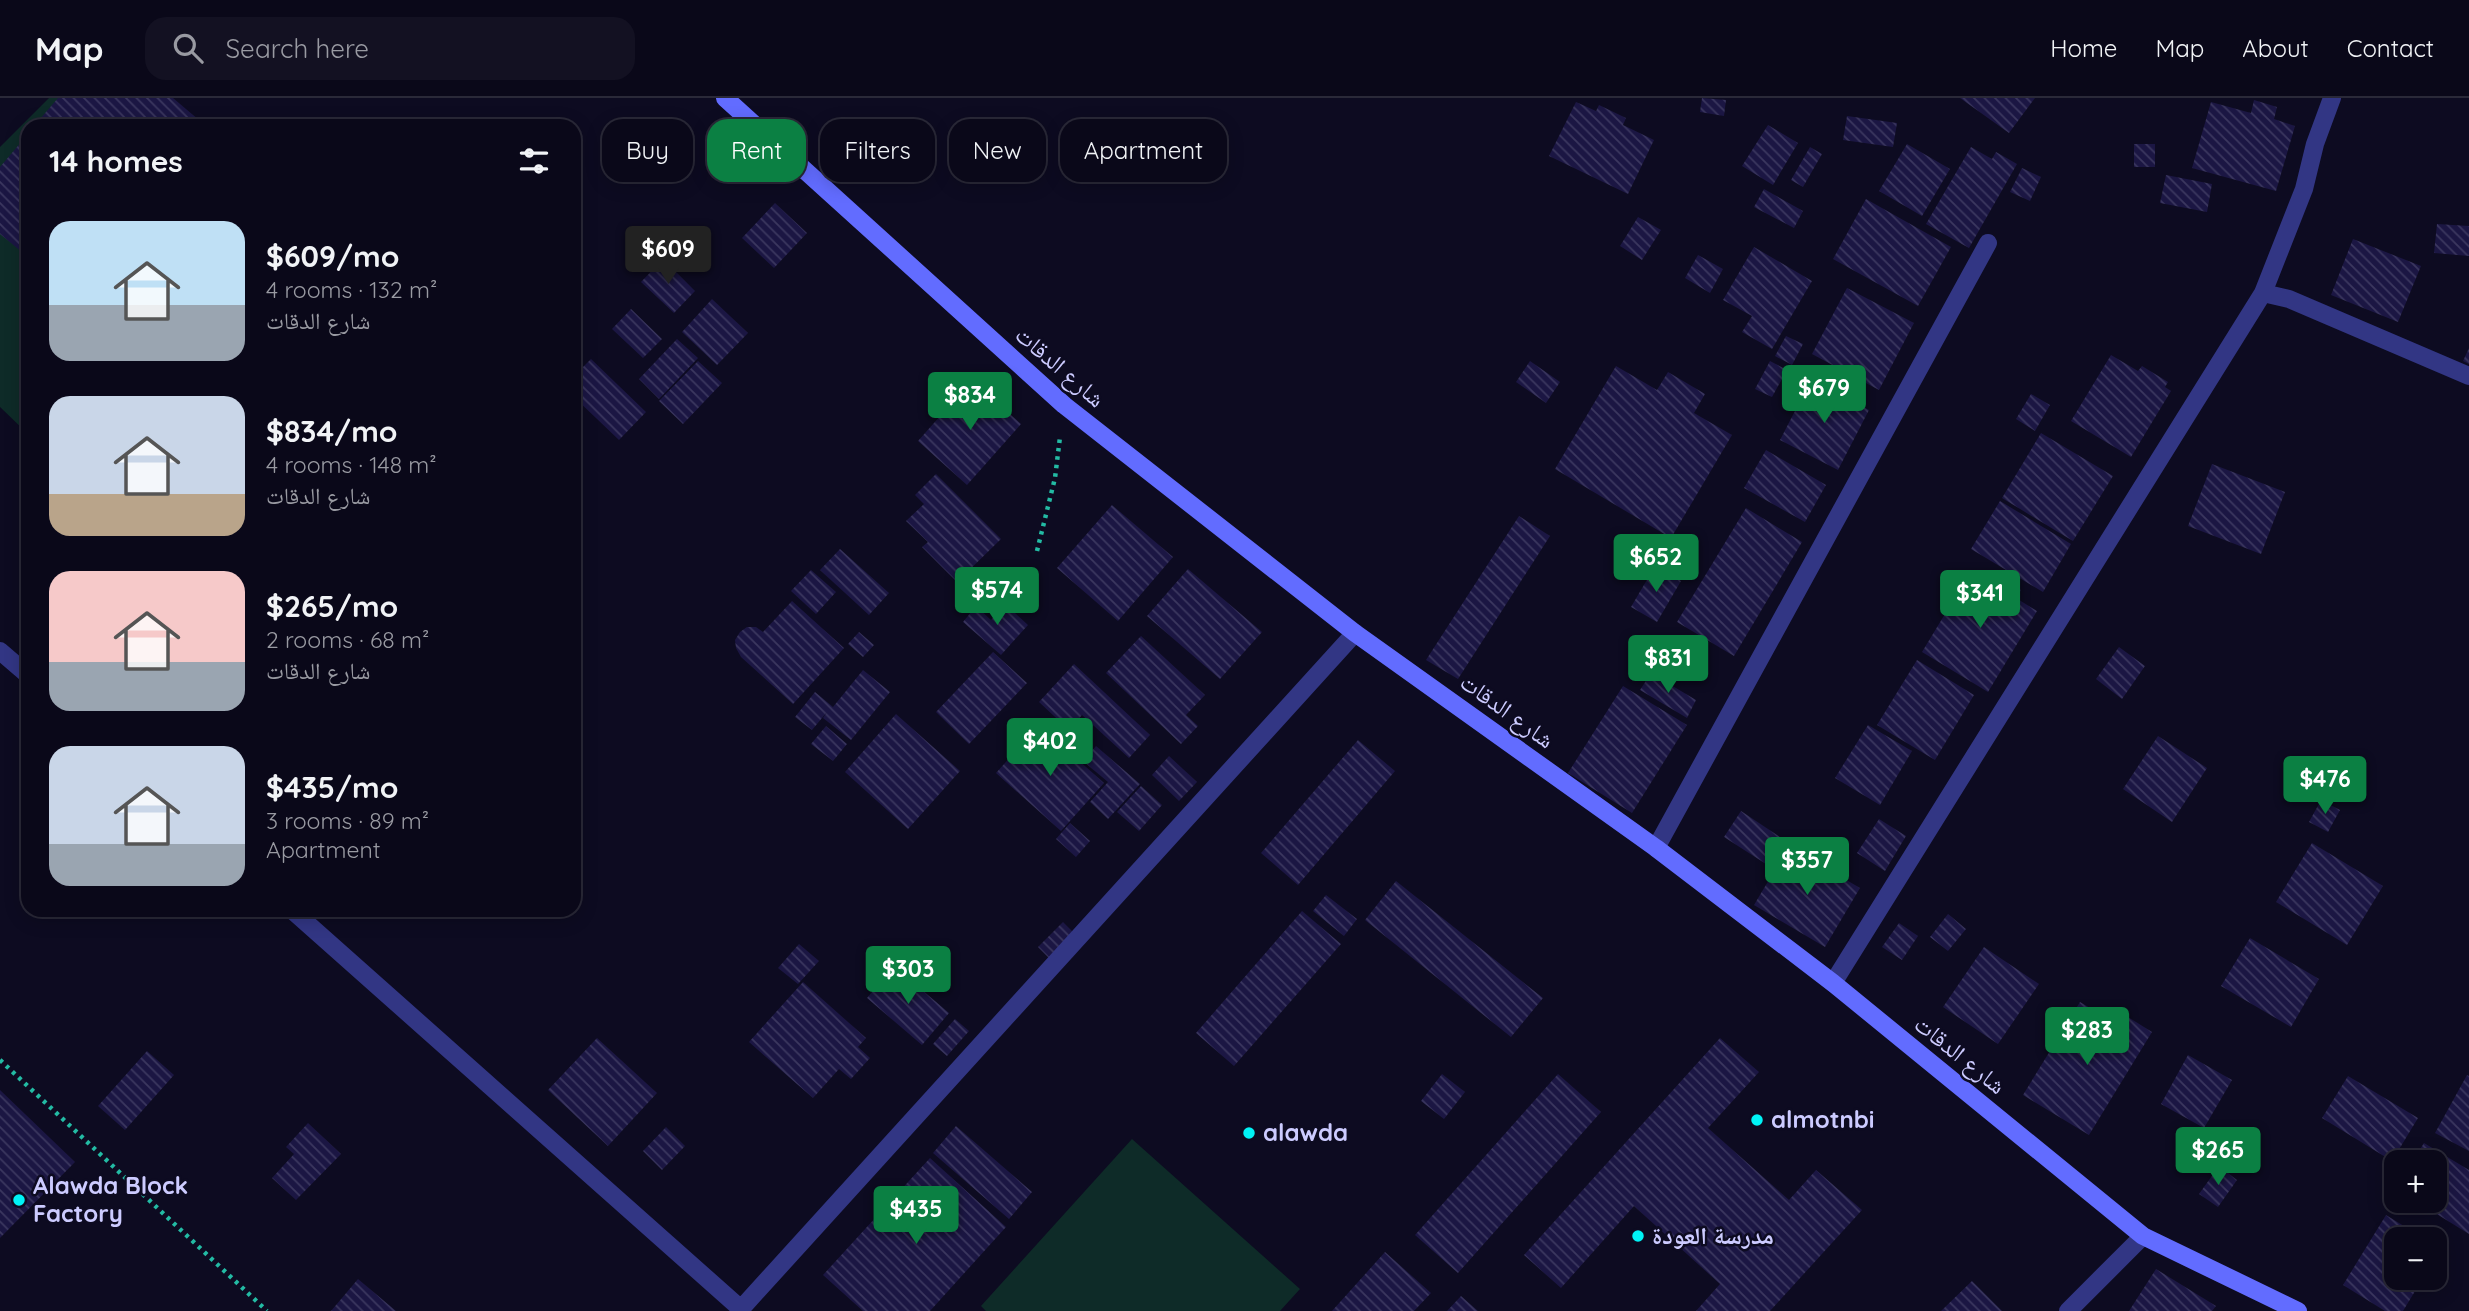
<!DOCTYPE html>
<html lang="en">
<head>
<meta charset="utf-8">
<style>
	body { margin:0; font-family:Quicksand,"Noto Naskh Arabic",sans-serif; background:#131122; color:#f1f3f6; height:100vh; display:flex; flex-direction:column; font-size:26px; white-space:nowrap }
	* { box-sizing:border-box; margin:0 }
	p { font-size:23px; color:#999aa2 }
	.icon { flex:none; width:38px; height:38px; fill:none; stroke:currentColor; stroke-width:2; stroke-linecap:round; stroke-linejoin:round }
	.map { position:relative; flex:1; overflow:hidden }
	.details { position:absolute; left:21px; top:21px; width:560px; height:798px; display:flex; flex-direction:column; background:#0a0819; border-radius:21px; box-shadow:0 4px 18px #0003,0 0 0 2px #2a2938 }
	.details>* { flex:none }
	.top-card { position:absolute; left:602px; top:21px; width:665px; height:63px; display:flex; gap:14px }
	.fabs { position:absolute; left:2384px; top:1052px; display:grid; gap:14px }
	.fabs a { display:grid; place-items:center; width:63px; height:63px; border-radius:14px; background:#0a0819; box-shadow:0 4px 18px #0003,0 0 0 2px #2a2938; font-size:35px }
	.price { position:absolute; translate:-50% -60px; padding:0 16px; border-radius:7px; background:#0b8043; color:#fff; font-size:23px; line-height:46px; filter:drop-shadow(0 2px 4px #0008) }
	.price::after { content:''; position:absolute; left:50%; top:42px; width:21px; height:16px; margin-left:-10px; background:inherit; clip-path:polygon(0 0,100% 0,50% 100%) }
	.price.current { background:#222; color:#fff }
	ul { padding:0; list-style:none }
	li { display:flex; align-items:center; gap:21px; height:175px; padding:0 28px }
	li span { display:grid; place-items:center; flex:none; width:196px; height:140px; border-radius:21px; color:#555 }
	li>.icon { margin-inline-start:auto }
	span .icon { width:84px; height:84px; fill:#fffc; stroke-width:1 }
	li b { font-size:30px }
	h2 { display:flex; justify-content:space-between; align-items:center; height:84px; padding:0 28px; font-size:30px }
	.pill { padding:0 24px; border-radius:21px; background:#0a0819; box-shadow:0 4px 18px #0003,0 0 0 2px #2a2938; font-size:24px; line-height:63px }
	.pill.current { background:#0b8043; color:#fff }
	header { display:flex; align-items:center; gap:42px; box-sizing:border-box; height:98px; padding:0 35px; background:#0a0819; border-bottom:2px solid #2a2938 }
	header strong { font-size:33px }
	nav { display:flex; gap:38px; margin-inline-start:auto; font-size:24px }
	.search { width:490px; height:63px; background:#131122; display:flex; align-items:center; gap:18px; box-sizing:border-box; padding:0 24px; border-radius:21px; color:#999aa2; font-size:26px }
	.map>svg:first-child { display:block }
</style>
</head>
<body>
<header>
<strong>Map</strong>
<div class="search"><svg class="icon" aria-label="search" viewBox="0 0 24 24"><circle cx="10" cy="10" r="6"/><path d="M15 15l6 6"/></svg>Search here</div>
<nav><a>Home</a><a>Map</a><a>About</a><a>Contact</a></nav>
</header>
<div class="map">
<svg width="2469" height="1213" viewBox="0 0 2469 1213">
	<defs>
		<pattern id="building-back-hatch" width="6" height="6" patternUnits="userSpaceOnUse" patternTransform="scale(1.75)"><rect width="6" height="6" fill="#1b1643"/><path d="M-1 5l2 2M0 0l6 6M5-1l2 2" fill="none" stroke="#3b375f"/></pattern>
	</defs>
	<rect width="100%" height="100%" fill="#0d0b21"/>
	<!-- green -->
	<path fill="#0e2b28" d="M49,0H154L183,28H28V336L0,309V49Z
		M1132,1041L1300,1191L1280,1213H986L981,1208Z"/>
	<!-- building -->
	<path fill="url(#building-back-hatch)" d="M58,0H173L206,28H34Z
		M1702,0L1726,2L1724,18L1700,14Z
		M1960,0H2035L2009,35Z
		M2254,2L2277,9L2274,21L2295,28L2276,93L2192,70L2211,4L2251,15Z
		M1576,4L1596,13L1599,7L1626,20L1623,27L1654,42L1628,96L1549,58Z
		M1847,18L1897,25L1893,49L1843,42Z
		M1768,27L1798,45L1773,87L1742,68Z
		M28,36V159L0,136V69Z
		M1907,46L1950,71L1922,118L1879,93Z
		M2134,46H2155V69H2134Z
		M1810,49L1822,56L1803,89L1791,82Z
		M1971,49L1992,61L1996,54L2017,66L1969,150L1926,126Z
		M2022,70L2041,79L2030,103L2010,94Z
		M2166,77L2212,86L2207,114L2160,105Z
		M1764,91L1803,113L1794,130L1754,109Z
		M1866,101L1951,149L1918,208L1833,161Z
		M775,105L807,135L774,170L742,140Z
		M1638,119L1661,132L1642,162L1620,148Z
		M2437,126L2469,128V158L2434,155Z
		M2353,141L2421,168L2398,224L2331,197Z
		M1754,149L1812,183L1772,251L1742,234L1752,218L1723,202Z
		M1698,157L1723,171L1710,195L1685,180Z
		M663,161L695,193L674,215L641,184Z
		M1847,190L1914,225L1879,292L1812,256Z
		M712,201L748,235L717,267L682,234Z
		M631,211L662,241L643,260L612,231Z
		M1786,238L1803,246L1792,267L1775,258Z
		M677,241L698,260L659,301L639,281Z
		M2469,250V266L2463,263Z
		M2111,257L2138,273L2142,268L2168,284L2165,289L2171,293L2131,359L2071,323Z
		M591,261L646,314L619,342L574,299V278Z
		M698,263L722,285L683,326L659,303Z
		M1530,263L1560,284L1546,305L1516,284Z
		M1770,263L1787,272L1772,299L1755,291Z
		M1616,268L1657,292L1668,274L1705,296L1694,315L1732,337L1671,440L1555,371Z
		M972,282L1021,326L967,387L918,343Z
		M1811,282L1869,312L1838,372L1780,342Z
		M2031,296L2050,307L2035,333L2016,321Z
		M2041,335L2113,378L2073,443L2002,400Z
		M1766,352L1826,387L1805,424L1744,390Z
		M2212,366L2285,394L2261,456L2188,428Z
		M936,376L1001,441L957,484L922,449L928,444L906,423L924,406L915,397Z
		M2000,403L2071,446L2043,494L1971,451Z
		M1112,407L1173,459L1118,523L1057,470Z
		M1746,410L1802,444L1734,558L1677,524Z
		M1519,418L1550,438L1458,581L1426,562Z
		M840,451L889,495L869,517L820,472Z
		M1655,468L1681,483L1657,524L1631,509Z
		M1188,471L1262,534L1220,581L1147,518Z
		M811,472L836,494L816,516L791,493Z
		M1971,473L1995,488L2001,480L2021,492L2016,500L2037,513L1988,594L1922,554Z
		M792,503L844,550L793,606L741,559L736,550L735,542L740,534L747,529H756L763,534Z
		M1005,506L1028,527L1001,557L963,524L976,508L991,522Z
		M859,534L874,547L863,559L848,546Z
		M1141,538L1205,597L1186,617L1198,628L1181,646L1106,575Z
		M2119,549L2145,568L2122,601L2096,581Z
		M993,554L1027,585L969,646L936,614Z
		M1917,562L1974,597L1935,662L1877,627Z
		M1074,566L1150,637L1129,660L1082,617L1069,632L1039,604Z
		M863,572L890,594L851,642L823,620L827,614L812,632L795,619L815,594L833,609Z
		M1651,575L1696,602L1687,620L1640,592Z
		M1623,588L1687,627L1632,715L1568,675Z
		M896,616L960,673L908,731L845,674Z
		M1039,627L1104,685L1061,733L996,675Z
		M1868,627L1912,653L1880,707L1835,680Z
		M826,628L847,646L833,663L811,646Z
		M2158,638L2207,670L2172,724L2123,691Z
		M1358,642L1395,673L1298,787L1261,755Z
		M1096,648L1140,686L1108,721L1090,704L1108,684L1083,663Z
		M1169,658L1197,684L1179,703L1152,677Z
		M1141,688L1162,707L1139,733L1117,714Z
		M2321,702L2340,712L2328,734L2309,724Z
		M1741,713L1783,741L1766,766L1724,739Z
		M1879,721L1906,738L1885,773L1857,755Z
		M1070,725L1090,743L1076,759L1056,741Z
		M2312,745L2383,788L2347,847L2276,804Z
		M1789,748L1860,790L1825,849L1754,807Z
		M1396,783L1543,900L1511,939L1365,822Z
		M1326,797L1357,821L1344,838L1313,813Z
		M1302,813L1341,846L1234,968L1196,935Z
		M1948,816L1966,831L1948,853L1930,839Z
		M1063,824L1078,839L1053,864L1038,849Z
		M1899,825L1918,838L1902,862L1882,849Z
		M2250,840L2319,881L2291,929L2221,888Z
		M799,846L819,863L798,886L778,870Z
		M1984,849L2039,886L1998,946L1943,909Z
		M894,868L949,915L922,947L867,900Z
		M803,884L866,940L858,949L870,960L851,981L839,971L813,1000L749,944Z
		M2080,904L2122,929L2128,919L2152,934L2089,1037L2023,997Z
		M955,921L969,933L947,958L933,946Z
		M597,940L657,995L608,1048L548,992Z
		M1720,940L1759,974L1708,1030L1789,1102L1816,1072L1862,1112L1770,1213H1696L1720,1186L1634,1108L1561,1190L1524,1157Z
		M147,953L174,977L125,1032L98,1008Z
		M2188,957L2232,982L2204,1030L2161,1006Z
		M1442,976L1465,994L1444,1021L1421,1003Z
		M1558,976L1601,1014L1458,1175L1415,1137Z
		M2467,977L2469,978V1053L2435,1035Z
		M2348,978L2418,1020L2392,1063L2322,1020Z
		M0,992L75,1064L0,1140Z
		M308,1025L341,1056L296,1102L272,1080L294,1056L286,1049Z
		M956,1028L1032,1094L1009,1121L933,1055Z
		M666,1029L685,1048L662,1072L643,1053Z
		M2424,1045L2469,1072V1136L2414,1102H2434V1064H2412Z
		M930,1060L1006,1129L930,1213H863L823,1177Z
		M2219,1068L2237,1082L2218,1109L2199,1096Z
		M2386,1117L2425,1141H2396V1180H2423L2403,1213H2385L2343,1187Z
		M1385,1154L1431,1195L1414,1213H1332Z
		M2156,1171L2216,1208L2212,1213H2129Z
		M358,1181L396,1213H331Z
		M1972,1183L2002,1213H1941Z
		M1461,1198L1478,1213H1447Z"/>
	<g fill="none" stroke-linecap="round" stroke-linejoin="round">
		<!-- path -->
		<path stroke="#23bba4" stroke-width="4.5" stroke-dasharray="3.5 5" stroke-linecap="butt" d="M1037,453L1055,380L1060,339
			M0,962L267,1213"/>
		<!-- lane -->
		<path stroke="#323684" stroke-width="18" d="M1656,750L1988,145"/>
		<!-- street -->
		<path stroke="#323684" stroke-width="18" d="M2263,195L2289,201L2469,278
			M0,553L28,577
			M292,812L741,1211
			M1833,885L2263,195L2304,91L2315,46L2332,0
			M739,1213L1355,535
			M2068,1213L2143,1138"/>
		<!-- secondary -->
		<path stroke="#626cff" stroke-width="18" d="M725,0L1064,307L1355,535L1656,750L1833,885L2143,1138L2298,1213"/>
	</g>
	<!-- markers -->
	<g fill="#00f3f6" stroke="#0d0b21" stroke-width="2.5">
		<circle cx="1757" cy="1022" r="7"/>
		<circle cx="1249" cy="1035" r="7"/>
		<circle cx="19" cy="1102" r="7"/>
		<circle cx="1638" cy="1138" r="7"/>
	</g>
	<g text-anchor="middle" stroke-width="5" stroke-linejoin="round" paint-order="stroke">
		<!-- street labels -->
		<g font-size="24" fill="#cccbff" stroke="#0d0b21">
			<text transform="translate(1060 269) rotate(41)" y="8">شارع الدقات</text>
			<text transform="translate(1507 613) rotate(36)" y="8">شارع الدقات</text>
			<text transform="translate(1960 957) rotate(39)" y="8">شارع الدقات</text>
		</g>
		<!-- poi labels -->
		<g font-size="24" font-weight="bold" fill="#cccbff" stroke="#0d0b21" text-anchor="start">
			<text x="1771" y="1030">almotnbi</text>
			<text x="1263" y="1043">alawda</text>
			<text x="33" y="1096">Alawda Block<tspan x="33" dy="28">Factory</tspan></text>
			<text x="1652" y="1146">مدرسة العودة</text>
		</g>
	</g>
</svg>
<div class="fabs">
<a>+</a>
<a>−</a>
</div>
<b class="price current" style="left:668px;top:188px">$609</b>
<b class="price" style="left:1824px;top:327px">$679</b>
<b class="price" style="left:970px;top:334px">$834</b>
<b class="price" style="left:1656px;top:496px">$652</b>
<b class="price" style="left:997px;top:529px">$574</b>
<b class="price" style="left:1980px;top:532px">$341</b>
<b class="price" style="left:1668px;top:597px">$831</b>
<b class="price" style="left:1050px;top:680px">$402</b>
<b class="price" style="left:2325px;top:718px">$476</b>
<b class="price" style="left:1807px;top:799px">$357</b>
<b class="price" style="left:908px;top:908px">$303</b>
<b class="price" style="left:2087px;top:969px">$283</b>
<b class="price" style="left:2218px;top:1089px">$265</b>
<b class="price" style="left:916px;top:1148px">$435</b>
<div class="top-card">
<a class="pill">Buy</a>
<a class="pill current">Rent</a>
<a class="pill">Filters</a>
<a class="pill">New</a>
<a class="pill">Apartment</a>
</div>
<section class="details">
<h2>14 homes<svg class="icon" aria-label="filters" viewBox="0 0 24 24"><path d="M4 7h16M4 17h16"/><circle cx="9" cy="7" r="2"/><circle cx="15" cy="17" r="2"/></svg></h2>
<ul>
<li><span style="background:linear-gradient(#bfe0f5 60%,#9aa5b1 0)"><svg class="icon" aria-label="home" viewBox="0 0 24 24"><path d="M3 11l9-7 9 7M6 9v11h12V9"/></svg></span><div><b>$609/mo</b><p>4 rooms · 132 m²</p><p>شارع الدقات</p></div></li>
<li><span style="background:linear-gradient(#c9d6e8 70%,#b9a48a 0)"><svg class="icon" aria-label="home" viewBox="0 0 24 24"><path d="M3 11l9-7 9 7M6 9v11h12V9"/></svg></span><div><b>$834/mo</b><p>4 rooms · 148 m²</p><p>شارع الدقات</p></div></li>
<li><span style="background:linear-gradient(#f6c9c9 65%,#9aa5b1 0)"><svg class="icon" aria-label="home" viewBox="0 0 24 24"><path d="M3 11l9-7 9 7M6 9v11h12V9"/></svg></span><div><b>$265/mo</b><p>2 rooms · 68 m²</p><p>شارع الدقات</p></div></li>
<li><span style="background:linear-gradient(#c9d6e8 70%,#9aa5b1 0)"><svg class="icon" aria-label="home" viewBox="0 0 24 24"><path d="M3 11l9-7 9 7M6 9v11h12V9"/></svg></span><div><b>$435/mo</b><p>3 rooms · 89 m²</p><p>Apartment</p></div></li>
</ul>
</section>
</div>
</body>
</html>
